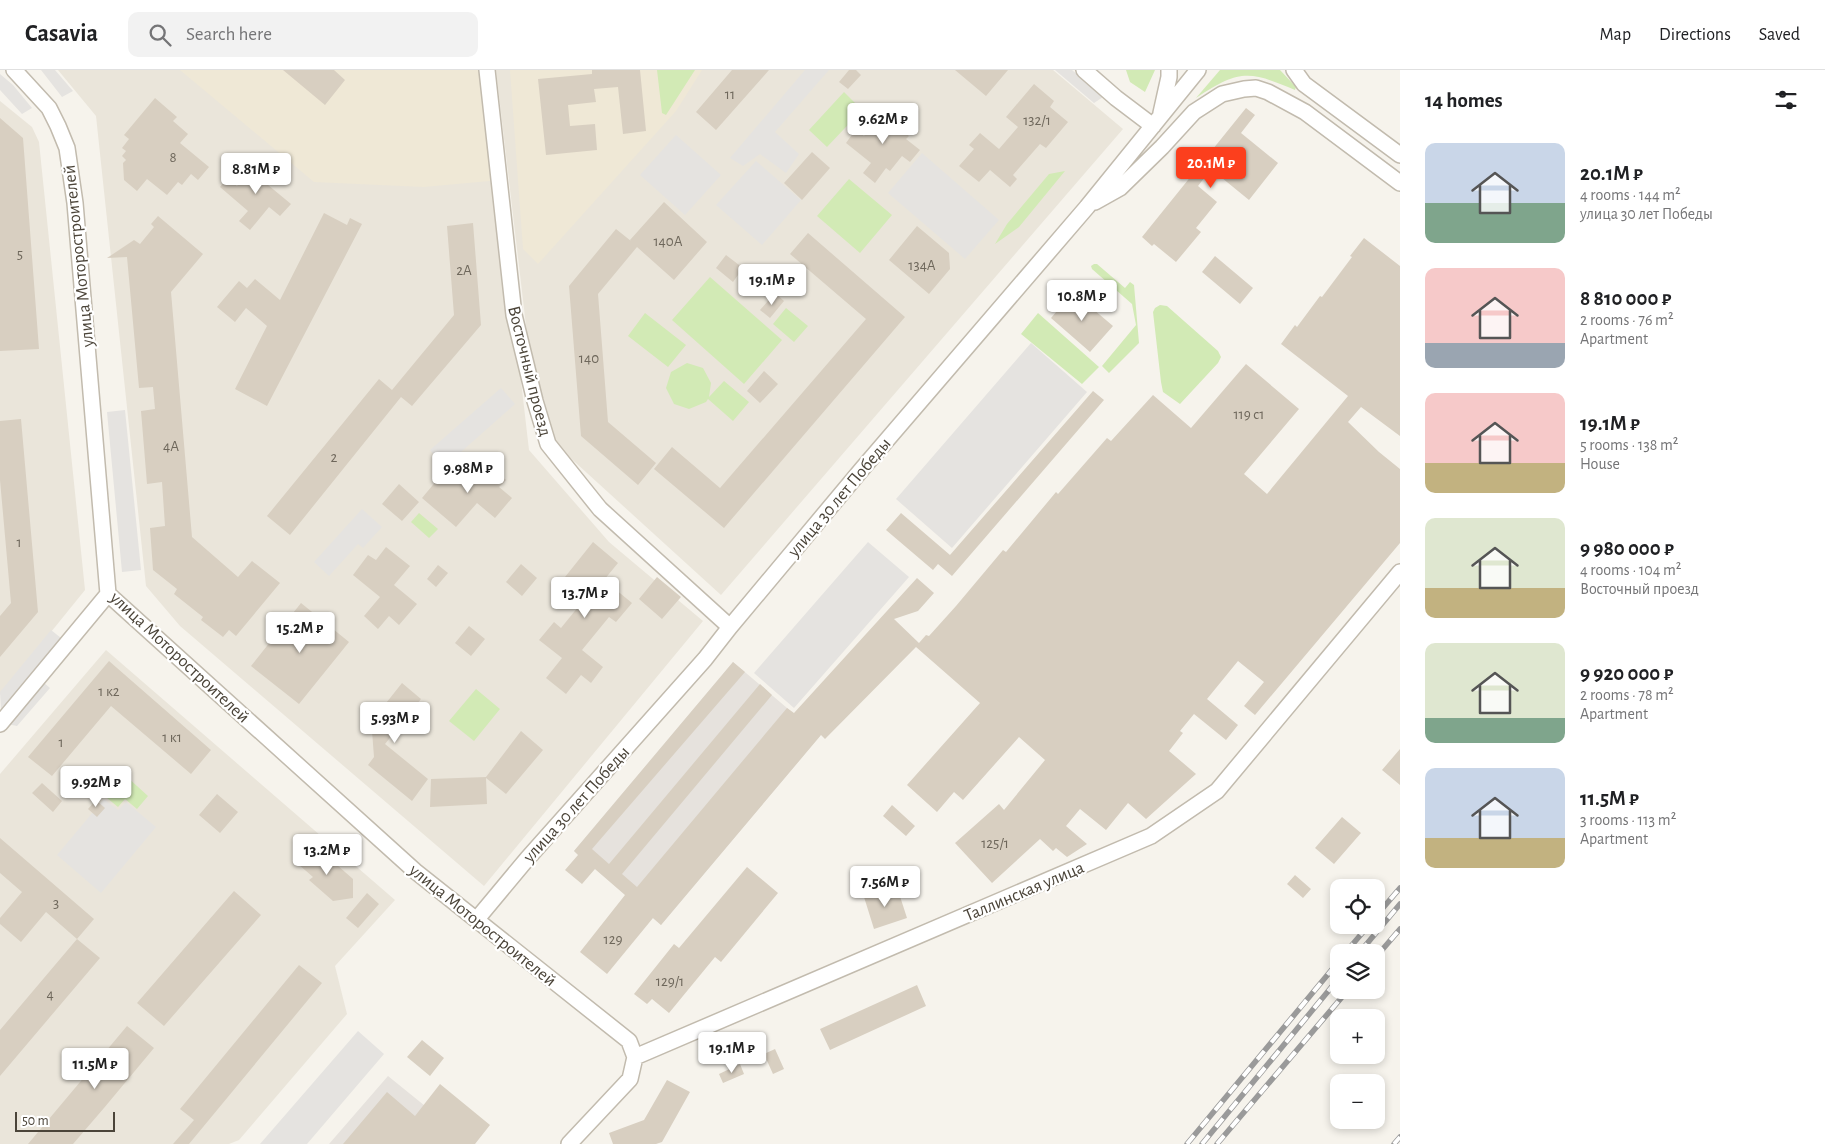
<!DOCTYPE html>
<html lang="en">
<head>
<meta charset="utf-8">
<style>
	body { margin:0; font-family:"Alegreya Sans",sans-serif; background:#f2f2f2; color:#202124; height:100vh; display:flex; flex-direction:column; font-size:19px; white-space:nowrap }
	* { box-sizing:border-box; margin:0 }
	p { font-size:16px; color:#757577 }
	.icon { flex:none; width:28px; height:28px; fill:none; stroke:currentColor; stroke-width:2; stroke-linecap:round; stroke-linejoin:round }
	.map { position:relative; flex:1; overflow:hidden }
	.panel { display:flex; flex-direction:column; background:#fff; width:425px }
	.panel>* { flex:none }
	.buttons { position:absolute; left:1330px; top:809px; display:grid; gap:10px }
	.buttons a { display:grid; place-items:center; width:55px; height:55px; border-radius:10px; background:#fff; box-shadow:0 2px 8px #0003; font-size:25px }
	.scale { position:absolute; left:15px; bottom:12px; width:100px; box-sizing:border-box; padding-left:5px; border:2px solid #4b4439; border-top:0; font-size:14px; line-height:18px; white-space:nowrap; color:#4b4439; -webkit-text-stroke:4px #fff; paint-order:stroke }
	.price { position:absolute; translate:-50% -42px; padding:0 11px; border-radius:5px; background:#fff; color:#222; font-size:16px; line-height:32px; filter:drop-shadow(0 1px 2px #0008) }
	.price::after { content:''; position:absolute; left:50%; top:30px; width:15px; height:11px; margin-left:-8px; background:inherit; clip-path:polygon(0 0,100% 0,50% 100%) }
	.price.current { background:#fc3f1d; color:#fff }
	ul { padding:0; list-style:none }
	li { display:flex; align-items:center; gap:15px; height:125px; padding:0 25px }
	li span { display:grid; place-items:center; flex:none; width:140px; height:100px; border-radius:10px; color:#555 }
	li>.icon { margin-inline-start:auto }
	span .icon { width:60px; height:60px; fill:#fffc; stroke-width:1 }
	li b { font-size:21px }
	h2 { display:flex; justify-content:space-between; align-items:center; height:60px; padding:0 25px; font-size:21px }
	header { display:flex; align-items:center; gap:30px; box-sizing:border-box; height:70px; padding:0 25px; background:#fff; border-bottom:1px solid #e0e0e0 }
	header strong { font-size:24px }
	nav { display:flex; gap:28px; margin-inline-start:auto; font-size:18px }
	.search { width:350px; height:45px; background:#f2f2f2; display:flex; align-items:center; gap:12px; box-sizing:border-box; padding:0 18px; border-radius:10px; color:#757577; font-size:19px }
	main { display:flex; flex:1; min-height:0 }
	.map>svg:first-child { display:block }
</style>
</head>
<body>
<header>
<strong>Casavia</strong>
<div class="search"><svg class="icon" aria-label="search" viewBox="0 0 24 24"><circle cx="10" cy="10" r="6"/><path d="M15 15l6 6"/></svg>Search here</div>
<nav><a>Map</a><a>Directions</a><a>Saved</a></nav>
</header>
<main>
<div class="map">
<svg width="1400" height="1074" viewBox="0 0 1400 1074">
	<rect width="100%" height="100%" fill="#f6f3ec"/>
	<!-- residential -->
	<path fill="#eae5da" d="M58,0H485L529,380L609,472L703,551L484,816L180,556L146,516L96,46Z
		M496,0H1053L1123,59L721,525L554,373L527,264Z
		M0,31L32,57L39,72L85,520L0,625Z
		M106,580L395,830L335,896L347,944L239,1070L229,1074H0V704Z"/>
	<!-- industrial -->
	<path fill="#e6e2dd" d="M733,592L820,666L661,855L574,781Z
		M388,1006L472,1074H329Z"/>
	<!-- education -->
	<path fill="#efe8d6" d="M180,0H480L490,111L424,117L314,112Z
		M510,0H702L676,41L538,194L523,179Z"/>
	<!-- green -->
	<path fill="#d2eab5" d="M657,0H695L666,45L662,43Z
		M1126,0H1155L1145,22L1130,12Z
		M1220,0H1280L1296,17L1295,20C1248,0 1239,0 1196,28Z
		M844,22L862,40L827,77L809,60Z
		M1065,101L1019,157L995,174L1007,154L1049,104Z
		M849,109L892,145L860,183L817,146Z
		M1094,194H1097L1125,218L1130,212L1134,215L1139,273L1109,303L1102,296L1136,255L1132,234L1092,199L1091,196Z
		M710,207L782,270L744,314L672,250Z
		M1160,235L1167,236L1218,281L1221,287L1218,293L1180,334L1163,322L1161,312L1153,242L1155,238Z
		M786,238L808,256L794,272L773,254Z
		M645,243L686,275L668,297L628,266Z
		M1038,243L1099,297L1082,314L1021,264Z
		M687,293L703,298L711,313L709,327L724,311L749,332L733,351L708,329L706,332L689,339L674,334L666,318L671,302Z
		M419,443L438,459L429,468L411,452Z
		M476,619L500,639L474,671L449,651Z
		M126,706L148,726L137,739L125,729L118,737L107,728Z"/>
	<!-- parking -->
	<path fill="#e5e3e0" d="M41,0H55L73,21L62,27Z
		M805,0H829L775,62L799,84L786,103L760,84L743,96L730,88Z
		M1055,0H1072L1103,27L1094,33Z
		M0,4L13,15L32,38L22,44L0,20Z
		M676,65L721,105L685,145L640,105Z
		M922,83L999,150L965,189L888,123Z
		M756,91L801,130L762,175L716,135Z
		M1031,273L1087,322L952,478L896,429Z
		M501,318L515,334L444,397L430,380Z
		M125,340L141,500L122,502L107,342Z
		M362,439L382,457L363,478L358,474L329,506L314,492Z
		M868,472L909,507L794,638L754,603Z
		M51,560L61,568L1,640L0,622Z
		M43,612L50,618L17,656L7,654Z
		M104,729L118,740L126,732L156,757L101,823L57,785Z
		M358,961L384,984L307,1074H260Z"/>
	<!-- building -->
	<path fill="#d8cfc1" d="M283,0H334L345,10L325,35Z
		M592,0H640L646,61L623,64L618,17L594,19L596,32L568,35L570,56L595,54L597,80L546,85L538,9L592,4Z
		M732,0H769L716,60L696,42Z
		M849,0H856L861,5L848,19L839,12Z
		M955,0H1008L986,26Z
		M1034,14L1054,31L1050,37L1068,52L1046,78L1040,74L1013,105L1017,109L1010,117L990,100L979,112L959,96L974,79L969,75L980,63L999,79L1018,57L1006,47Z
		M155,28L177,47L173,51L188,64L180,73L209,97L198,110L191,104L182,115L178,112L167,125L147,109L137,121L124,110L123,93L126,90L122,86L126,81L122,78L129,69L124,65Z
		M1246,38L1255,45L1241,63L1278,93L1249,130L1211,99L1198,116L1217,132L1196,158L1201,162L1176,192L1154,174L1152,176L1142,167Z
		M892,39L905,49L899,57L909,66L906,69L920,80L910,92L902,86L890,101L886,98L875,113L863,103L871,93L846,73L856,59L864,66L878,49L882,52Z
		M0,48L23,68L39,279L0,281Z
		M812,82L830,98L802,130L784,113Z
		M258,90L270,100L262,110L291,134L280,146L269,137L250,160L239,151L248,141L220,117L227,108L237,116Z
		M664,132L707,172L674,210L637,177L598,224L608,352L656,393L638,415L581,366L569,216L616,159L631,171L630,170Z
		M324,143L347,155L350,148L362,154L267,336L235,319L267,256L246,238L235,252L217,237L239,211L247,218L255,209L280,230Z
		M158,146L203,184L171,222L192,467L238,507L252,491L280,513L236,566L229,560L223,567L201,550L203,547L174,524L177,519L153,500L150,458L165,456L162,412L147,414L141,341L155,339L153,317L139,318L127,187L107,188L134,170L140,174L154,157L151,154Z
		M473,153L481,255L412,336L401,327L290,465L267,446L379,309L392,320L454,245L447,156Z
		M917,156L949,183L950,199L929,224L889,190Z
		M808,163L905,247L724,458L654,399L672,377L720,418L866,249L790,184Z
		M1364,168L1400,196V366L1361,337L1348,352L1379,382L1400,399V473L1255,645L1244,636L1264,612L1238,591L1207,629L1238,655L1226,670L1194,644L1180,661L1183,663L1169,681L1196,704L1146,749L1128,733L1106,760L1080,739L1066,756L1087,774L1067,787L1056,778L1053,781L1040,769L992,813L955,773L999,734L1004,740L1045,690L1019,667L963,730L954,722L937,742L907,715L980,633L916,577L825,669L821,665L661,855L653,848L607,904L580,882L625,825L595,799L582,814L565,800L578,785L574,781L733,592L745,602L592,779L609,794L760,614L772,625L622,804L637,817L787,638L794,643L917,508L934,523L918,541L894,549L919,573L926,565L929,566L956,536L1003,480L1006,482L1056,422L1058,424L1107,368L1111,371L1153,325L1191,358L1246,294L1299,339L1244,404L1267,424L1348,326L1281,274L1295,255L1297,257L1320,226L1322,227L1352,187L1350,186Z
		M726,185L743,198L733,212L716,198Z
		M1215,186L1253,218L1240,234L1202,202Z
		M1073,222L1113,256L1090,282L1051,248Z
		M775,223L784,231L770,248L760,240Z
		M764,301L778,314L760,333L747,321Z
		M1093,321L1104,330L952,506L938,494L933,500L886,460L901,443L950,485Z
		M21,349L38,542L0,587V546L11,533L0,410V351Z
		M486,392L506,410L499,417L512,428L495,448L477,433L456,457L422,428L447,398L467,415Z
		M399,414L419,432L402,451L382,434Z
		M593,472L618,493L604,510L632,533L616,552L609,547L582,580L603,597L591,613L581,605L566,624L546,608L562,588L539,570L554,552L561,558L587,526L565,507Z
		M386,477L410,496L394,515L417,534L399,555L389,546L378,559L364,546L380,527L353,505L368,485L376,490Z
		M521,494L537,508L522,526L506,512Z
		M438,495L448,503L436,517L427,509Z
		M657,507L681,527L662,549L639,529Z
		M301,533L349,572L299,634L251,596Z
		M469,556L485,569L471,586L455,573Z
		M109,591L211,680L191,704L111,636L52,706L28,687Z
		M402,613L421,629L385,674L428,709L412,731L368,695L374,687L372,661L367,657Z
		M521,661L543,680L506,724L486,708L487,734L430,737L431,709L486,707Z
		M1400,679V715L1382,700Z
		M42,713L62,731L53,742L32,723Z
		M217,724L238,742L220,763L199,745Z
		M96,730L105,738L97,747L88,739Z
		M892,735L915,756L906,766L883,746Z
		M1342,747L1361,763L1334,794L1315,778Z
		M0,768L94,849L77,869L46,842L21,872L0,854V848L22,822L0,803Z
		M304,779L309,783L313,779L326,791L329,788L353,809V828L333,831L309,810L313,807L298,794L302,790L297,786Z
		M747,797L778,823L721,892L715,887L669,943L652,929L647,934L634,924L674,874L679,878Z
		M1295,805L1311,819L1303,828L1287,814Z
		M897,817L907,848L874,859L864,827Z
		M234,821L261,845L164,956L137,933Z
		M367,823L379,834L358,858L346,848Z
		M77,869L100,888L0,1006V960Z
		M299,895L322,913L189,1074H173L194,1050L180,1039Z
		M917,915L926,936L830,980L820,959Z
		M127,956L154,978L104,1038L73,1074H28Z
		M422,970L444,988L430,1006L407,987Z
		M775,979L784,999L773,1004L764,984Z
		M740,994L744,1004L723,1013L719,1004Z
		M667,1010L690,1022L662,1072L656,1074H613L609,1063L644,1050Z
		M440,1014L490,1055L475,1074H343L387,1022L415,1046Z"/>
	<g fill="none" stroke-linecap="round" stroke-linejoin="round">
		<defs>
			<path id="minor" d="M14,0L49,38L58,56L67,78L75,133L108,524L415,801L629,971L635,987
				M487,0L514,245L535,331L548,374L600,439L730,557
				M1084,0L1116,28L1153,56
				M1294,0L1304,14L1400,85
				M1161,43L1169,7V0
				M1095,132L1120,118L1162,77L1194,42L1222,24L1244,19L1256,18L1268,22L1305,42L1400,113
				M0,654L108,524
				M477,849L527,789L705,589L730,557L862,399L1087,137L1198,0
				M635,987L1151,766L1217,721L1400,502
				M569,1074L630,1009L635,987"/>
		</defs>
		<!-- minor casing -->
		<use href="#minor" stroke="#c2bbae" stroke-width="18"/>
		<!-- minor -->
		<use href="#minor" stroke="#fff" stroke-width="15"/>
		<defs>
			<path id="rail" d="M1376,846L1400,818
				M1346,882L1369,855
				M1360,882L1400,834
				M1376,887L1400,859
				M1187,1074L1339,891
				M1202,1074L1339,908
				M1217,1074L1348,920
				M1394,1074L1400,1067"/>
		</defs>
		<!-- rail casing -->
		<use href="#rail" stroke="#9a9a9a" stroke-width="5.5"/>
		<!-- rail -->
		<use href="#rail" stroke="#fff" stroke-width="4" stroke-dasharray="11" stroke-linecap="butt"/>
	</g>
	<g text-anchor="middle" stroke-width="4.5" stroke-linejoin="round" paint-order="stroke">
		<!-- number labels -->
		<g font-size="15" fill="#6e675b">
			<text x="730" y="29">11</text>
			<text x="1037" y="55">132/1</text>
			<text x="173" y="92">8</text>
			<text x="668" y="176">140А</text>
			<text x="20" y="189">5</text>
			<text x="922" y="200">134А</text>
			<text x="464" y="205">2А</text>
			<text x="589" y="293">140</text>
			<text x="1249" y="349">119 с1</text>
			<text x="171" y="381">4А</text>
			<text x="334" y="392">2</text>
			<text x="19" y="477">1</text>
			<text x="109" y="626">1 к2</text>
			<text x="172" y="672">1 к1</text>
			<text x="61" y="677">1</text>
			<text x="995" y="778">125/1</text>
			<text x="56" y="838">3</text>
			<text x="613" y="874">129</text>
			<text x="670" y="916">129/1</text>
			<text x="50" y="929">4</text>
		</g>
		<!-- street labels -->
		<g font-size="18" fill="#4b4439" stroke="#fff">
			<text transform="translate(78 186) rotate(-96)" y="6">улица Моторостроителей</text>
			<text transform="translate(530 301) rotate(76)" y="6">Восточный проезд</text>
			<text transform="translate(839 427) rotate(-50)" y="6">улица 30 лет Победы</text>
			<text transform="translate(180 587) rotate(43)" y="6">улица Моторостроителей</text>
			<text transform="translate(576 734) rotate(-48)" y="6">улица 30 лет Победы</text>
			<text transform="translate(1024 821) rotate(-23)" y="6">Таллинская улица</text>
			<text transform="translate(483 855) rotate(39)" y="6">улица Моторостроителей</text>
		</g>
	</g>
</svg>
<div class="buttons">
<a><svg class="icon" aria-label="locate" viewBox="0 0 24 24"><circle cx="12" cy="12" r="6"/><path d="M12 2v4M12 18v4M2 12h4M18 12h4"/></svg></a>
<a><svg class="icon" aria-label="layers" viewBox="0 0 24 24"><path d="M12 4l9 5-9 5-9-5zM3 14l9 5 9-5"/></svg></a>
<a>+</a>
<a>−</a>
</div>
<div class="scale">50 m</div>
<b class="price" style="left:883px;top:75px">9.62M ₽</b>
<b class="price current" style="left:1211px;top:119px">20.1M ₽</b>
<b class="price" style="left:256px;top:125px">8.81M ₽</b>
<b class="price" style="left:772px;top:236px">19.1M ₽</b>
<b class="price" style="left:1082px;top:252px">10.8M ₽</b>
<b class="price" style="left:468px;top:424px">9.98M ₽</b>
<b class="price" style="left:585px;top:549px">13.7M ₽</b>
<b class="price" style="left:300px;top:584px">15.2M ₽</b>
<b class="price" style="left:395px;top:674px">5.93M ₽</b>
<b class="price" style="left:96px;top:738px">9.92M ₽</b>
<b class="price" style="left:327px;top:806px">13.2M ₽</b>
<b class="price" style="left:885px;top:838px">7.56M ₽</b>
<b class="price" style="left:732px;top:1004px">19.1M ₽</b>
<b class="price" style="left:95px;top:1020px">11.5M ₽</b>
</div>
<section class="panel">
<h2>14 homes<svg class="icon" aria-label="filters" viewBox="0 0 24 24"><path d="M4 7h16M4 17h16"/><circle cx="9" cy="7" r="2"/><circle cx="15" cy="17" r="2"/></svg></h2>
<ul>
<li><span style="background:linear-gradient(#c9d6e8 60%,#7fa58c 0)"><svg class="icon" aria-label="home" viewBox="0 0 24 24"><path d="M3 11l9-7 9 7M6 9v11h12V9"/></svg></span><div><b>20.1M ₽</b><p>4 rooms · 144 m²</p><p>улица 30 лет Победы</p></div></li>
<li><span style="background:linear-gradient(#f6c9c9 75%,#9aa5b1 0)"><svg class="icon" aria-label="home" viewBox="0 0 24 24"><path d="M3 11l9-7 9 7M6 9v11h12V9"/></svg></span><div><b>8 810 000 ₽</b><p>2 rooms · 76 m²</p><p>Apartment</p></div></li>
<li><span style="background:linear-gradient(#f6c9c9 70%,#c2b280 0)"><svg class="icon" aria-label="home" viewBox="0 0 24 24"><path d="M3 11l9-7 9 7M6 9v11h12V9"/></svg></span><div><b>19.1M ₽</b><p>5 rooms · 138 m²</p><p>House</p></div></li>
<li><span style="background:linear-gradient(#dfe7d0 70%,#c2b280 0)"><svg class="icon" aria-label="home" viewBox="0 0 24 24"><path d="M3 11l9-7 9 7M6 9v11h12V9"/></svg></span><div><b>9 980 000 ₽</b><p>4 rooms · 104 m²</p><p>Восточный проезд</p></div></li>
<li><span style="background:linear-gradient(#dfe7d0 75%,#7fa58c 0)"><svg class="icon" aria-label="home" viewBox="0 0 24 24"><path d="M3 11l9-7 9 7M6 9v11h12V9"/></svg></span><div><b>9 920 000 ₽</b><p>2 rooms · 78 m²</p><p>Apartment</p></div></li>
<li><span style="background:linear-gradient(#c9d6e8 70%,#c2b280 0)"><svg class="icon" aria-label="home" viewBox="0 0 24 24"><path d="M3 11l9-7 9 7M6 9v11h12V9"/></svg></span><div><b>11.5M ₽</b><p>3 rooms · 113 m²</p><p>Apartment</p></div></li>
</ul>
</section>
</main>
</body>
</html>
